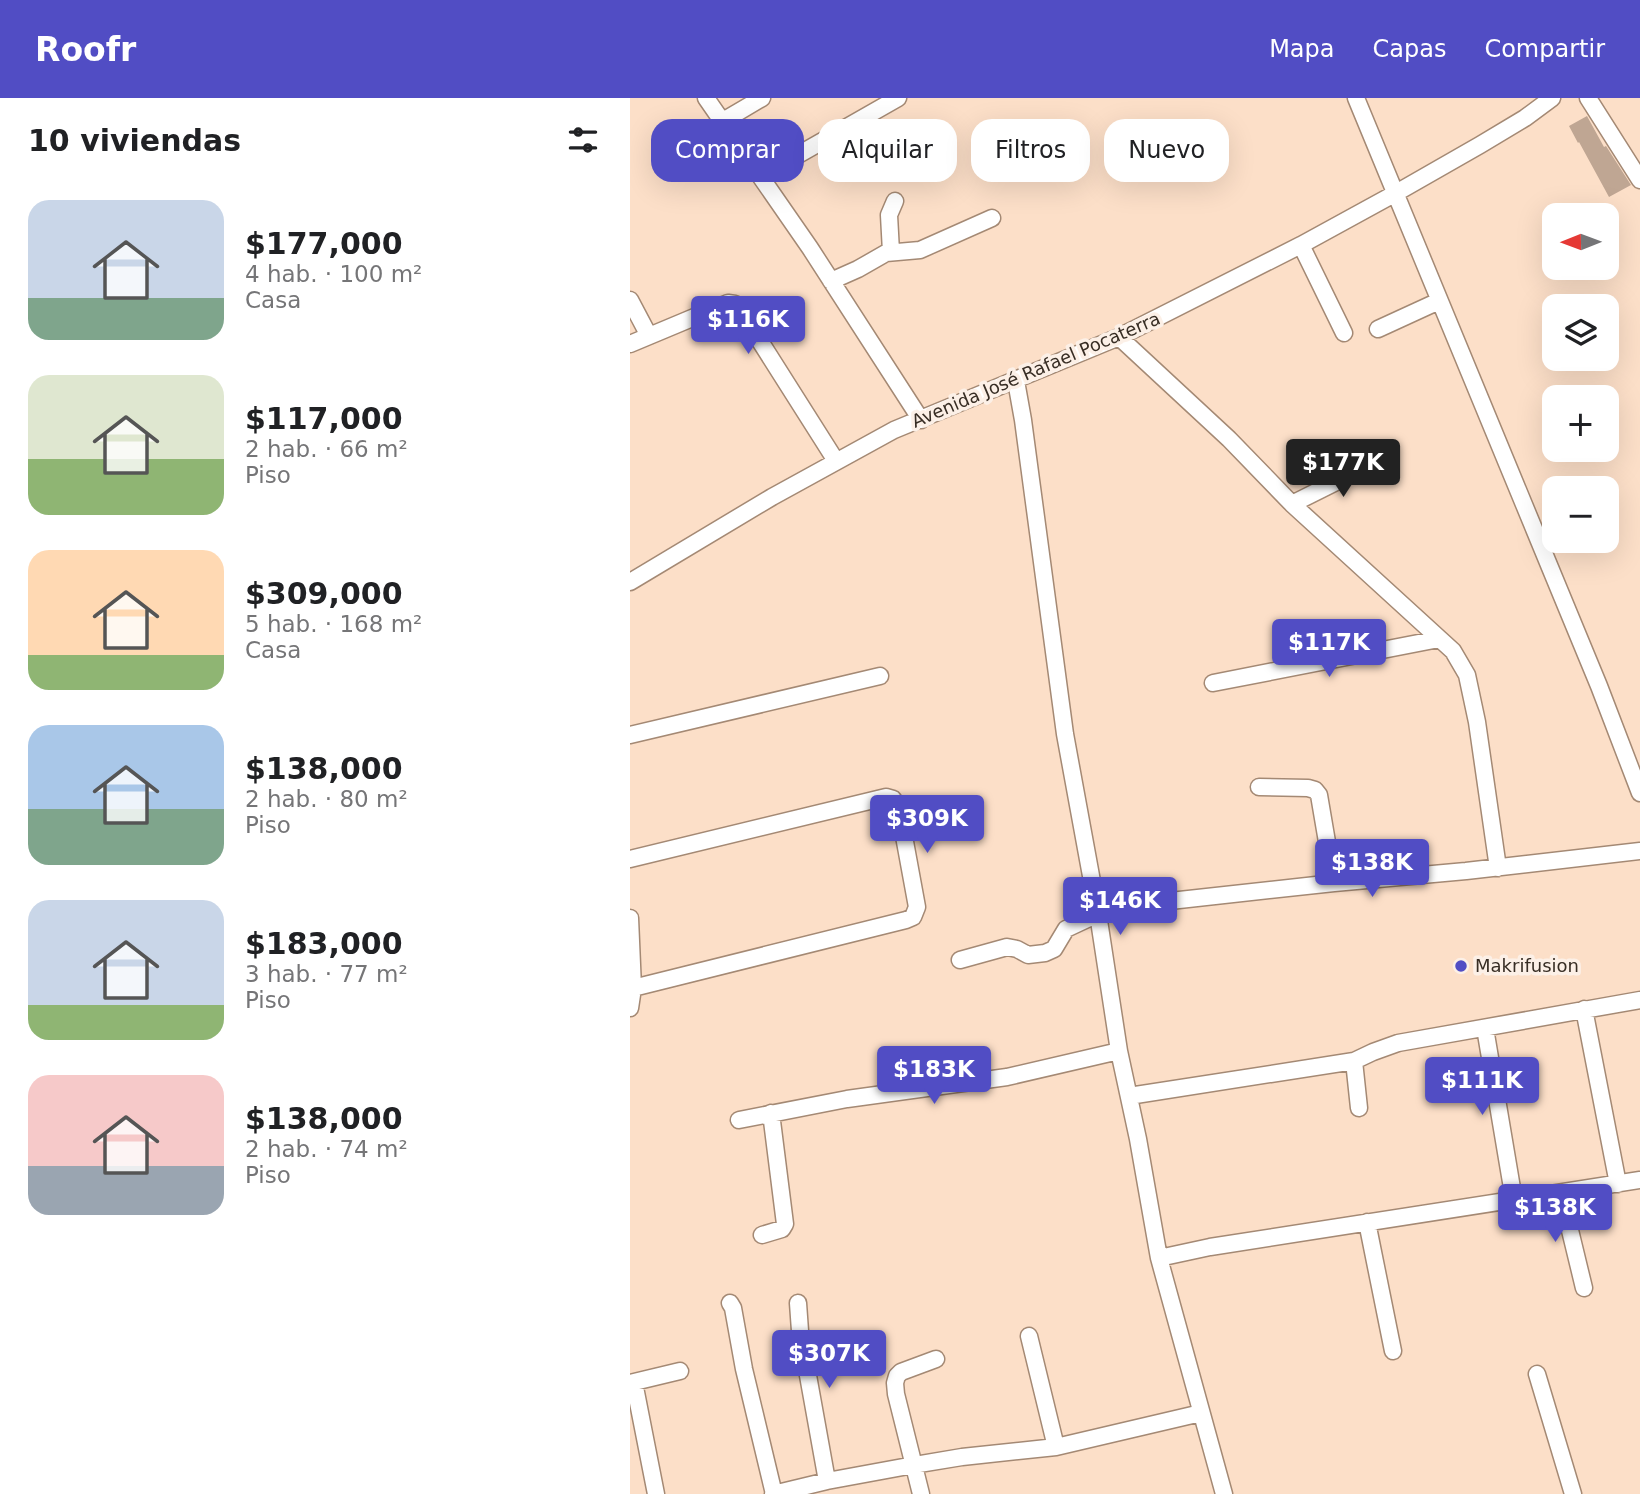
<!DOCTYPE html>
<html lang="es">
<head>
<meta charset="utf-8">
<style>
	body { margin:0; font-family:"DejaVu Sans",sans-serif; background:#f6f6f6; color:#202124; height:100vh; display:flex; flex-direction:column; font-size:26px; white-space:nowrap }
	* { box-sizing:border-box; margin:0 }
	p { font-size:23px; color:#757577 }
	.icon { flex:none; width:38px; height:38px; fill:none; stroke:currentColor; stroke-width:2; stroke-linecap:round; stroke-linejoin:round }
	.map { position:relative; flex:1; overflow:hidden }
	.drawer { display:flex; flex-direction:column; background:#fff; width:630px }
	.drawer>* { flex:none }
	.top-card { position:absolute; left:21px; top:21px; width:665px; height:63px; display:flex; gap:14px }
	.needle { width:46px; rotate:269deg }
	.tools { position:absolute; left:912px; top:105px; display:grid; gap:14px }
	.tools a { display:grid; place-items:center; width:77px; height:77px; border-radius:14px; background:#fff; box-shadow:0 7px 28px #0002; font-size:35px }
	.price { position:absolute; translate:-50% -60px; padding:0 16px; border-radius:7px; background:#514dc4; color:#fff; font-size:23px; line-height:46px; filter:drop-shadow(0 2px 4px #0008) }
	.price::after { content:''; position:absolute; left:50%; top:42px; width:21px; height:16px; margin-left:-10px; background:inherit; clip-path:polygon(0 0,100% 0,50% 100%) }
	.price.current { background:#222; color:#fff }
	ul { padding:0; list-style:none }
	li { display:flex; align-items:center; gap:21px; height:175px; padding:0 28px }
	li span { display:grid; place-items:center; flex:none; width:196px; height:140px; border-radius:21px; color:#555 }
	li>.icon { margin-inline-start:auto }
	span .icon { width:84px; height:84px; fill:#fffc; stroke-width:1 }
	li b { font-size:30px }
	h2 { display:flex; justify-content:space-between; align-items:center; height:84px; padding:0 28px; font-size:30px }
	.tag { padding:0 24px; border-radius:21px; background:#fff; box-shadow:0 7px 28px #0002; font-size:24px; line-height:63px }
	.tag.current { background:#514dc4; color:#fff }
	header { display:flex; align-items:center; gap:42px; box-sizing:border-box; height:98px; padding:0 35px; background:#514dc4; color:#fff }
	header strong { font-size:33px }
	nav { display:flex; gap:38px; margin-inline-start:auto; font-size:24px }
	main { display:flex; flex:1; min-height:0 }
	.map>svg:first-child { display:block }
</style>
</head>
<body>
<header>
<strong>Roofr</strong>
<nav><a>Mapa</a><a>Capas</a><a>Compartir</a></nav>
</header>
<main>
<section class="drawer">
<h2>10 viviendas<svg class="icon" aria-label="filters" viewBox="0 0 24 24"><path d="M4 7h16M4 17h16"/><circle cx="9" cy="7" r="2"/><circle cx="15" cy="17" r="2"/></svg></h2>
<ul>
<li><span style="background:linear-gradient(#c9d6e8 70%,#7fa58c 0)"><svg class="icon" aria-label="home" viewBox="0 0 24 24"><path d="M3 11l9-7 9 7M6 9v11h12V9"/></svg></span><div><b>$177,000</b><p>4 hab. · 100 m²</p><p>Casa</p></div></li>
<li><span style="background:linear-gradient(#dfe7d0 60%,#8fb573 0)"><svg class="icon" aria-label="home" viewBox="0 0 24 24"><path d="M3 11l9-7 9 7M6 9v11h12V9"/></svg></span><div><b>$117,000</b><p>2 hab. · 66 m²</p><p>Piso</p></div></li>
<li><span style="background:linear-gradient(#ffd9b3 75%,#8fb573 0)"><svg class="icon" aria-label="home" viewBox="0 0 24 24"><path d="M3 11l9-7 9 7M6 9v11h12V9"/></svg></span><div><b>$309,000</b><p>5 hab. · 168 m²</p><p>Casa</p></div></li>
<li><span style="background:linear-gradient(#a9c7e8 60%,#7fa58c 0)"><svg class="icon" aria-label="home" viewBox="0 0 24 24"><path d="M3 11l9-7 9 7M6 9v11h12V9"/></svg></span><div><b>$138,000</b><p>2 hab. · 80 m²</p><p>Piso</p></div></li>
<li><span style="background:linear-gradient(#c9d6e8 75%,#8fb573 0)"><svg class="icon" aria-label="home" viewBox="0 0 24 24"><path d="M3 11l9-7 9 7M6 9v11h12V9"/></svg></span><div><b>$183,000</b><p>3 hab. · 77 m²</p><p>Piso</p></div></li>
<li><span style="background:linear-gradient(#f6c9c9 65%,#9aa5b1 0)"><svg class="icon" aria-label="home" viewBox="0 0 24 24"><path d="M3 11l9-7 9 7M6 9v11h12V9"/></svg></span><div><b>$138,000</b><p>2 hab. · 74 m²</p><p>Piso</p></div></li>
</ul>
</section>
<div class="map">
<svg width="1010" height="1396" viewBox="0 0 1010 1396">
	<rect width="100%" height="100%" fill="#fcdfc8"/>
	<!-- building -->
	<path fill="#bfa693" d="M957,18L974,49L976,48L1001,87L979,99L949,44L948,45L939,28Z"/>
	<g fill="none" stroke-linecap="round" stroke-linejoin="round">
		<defs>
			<path id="minor" d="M76,0L180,150L291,322
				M726,0L969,588L1010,695
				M958,0L1010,82
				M93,23L132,0
				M131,78L268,0
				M671,147L714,235
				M261,154L259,117L265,103
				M201,183L228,171L256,155L290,152L362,120
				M0,202L19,238
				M748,231L809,203
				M489,239L599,341L662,406L823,553L837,577L847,624L868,770
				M0,246L98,205L105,206L109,210L206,363
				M386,283L393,322L435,636L468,816L489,953L508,1041L529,1160L594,1396
				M662,406L748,363
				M0,484L142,399L264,332L489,239L671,147L766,95L850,47L895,20L922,0
				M583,585L809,541
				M0,637L250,578
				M629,689L678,690L685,692L689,697L704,785
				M0,761L256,699L263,701L269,711L287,809L283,819L276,822L3,890
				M0,820L3,890L0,910
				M330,862L377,849L387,851L398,857L415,855L424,851L436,831L468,816L522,805L704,785L836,773L1010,753
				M954,911L988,1086
				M855,930L884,1102
				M724,963L729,1010
				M499,998L724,963L743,954L768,945L1010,902
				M109,1022L217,1001L377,979L489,953
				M931,1095L954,1190
				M737,1124L763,1253
				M132,1137L152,1131L155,1126L141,1015
				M529,1160L580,1149L1010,1082
				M100,1205L103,1210L114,1271L144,1396
				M168,1205L170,1233L197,1383
				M399,1238L426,1349
				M176,1271L226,1258
				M907,1276L943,1396
				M4,1284L26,1396
				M0,1285L50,1273
				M143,1396L197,1383L284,1367L332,1359L426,1349L571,1315
				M291,1396L266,1296L265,1285L267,1278L271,1274L306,1261"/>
		</defs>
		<!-- minor casing -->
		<use href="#minor" stroke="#a48974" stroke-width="19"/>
		<!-- minor -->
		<use href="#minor" stroke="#fff" stroke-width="16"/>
	</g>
	<!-- markers -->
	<circle fill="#514dc4" stroke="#fcf0e7" stroke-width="2.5" cx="831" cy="868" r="7"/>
	<g text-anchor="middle" stroke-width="7" stroke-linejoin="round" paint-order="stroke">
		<!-- street labels -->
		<g font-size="18" fill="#372d24" stroke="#fcf0e7">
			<text transform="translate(406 272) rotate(-23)" y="6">Avenida José Rafael Pocaterra</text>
		</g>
		<!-- poi labels -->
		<g font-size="18" fill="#372d24" stroke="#fcf0e7" text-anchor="start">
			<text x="845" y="874">Makrifusion</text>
		</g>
	</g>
</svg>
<div class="tools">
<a><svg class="needle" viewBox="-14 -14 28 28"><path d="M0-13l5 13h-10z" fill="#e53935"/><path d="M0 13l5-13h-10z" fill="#757577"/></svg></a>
<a><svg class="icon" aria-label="layers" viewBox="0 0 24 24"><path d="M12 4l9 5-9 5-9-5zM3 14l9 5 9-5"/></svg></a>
<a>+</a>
<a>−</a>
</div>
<b class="price" style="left:118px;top:258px">$116K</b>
<b class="price current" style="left:713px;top:401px">$177K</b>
<b class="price" style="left:699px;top:581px">$117K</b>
<b class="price" style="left:297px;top:757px">$309K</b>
<b class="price" style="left:742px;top:801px">$138K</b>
<b class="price" style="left:490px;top:839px">$146K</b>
<b class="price" style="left:304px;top:1008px">$183K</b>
<b class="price" style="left:852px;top:1019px">$111K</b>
<b class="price" style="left:925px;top:1146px">$138K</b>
<b class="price" style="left:199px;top:1292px">$307K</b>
<div class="top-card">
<a class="tag current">Comprar</a>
<a class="tag">Alquilar</a>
<a class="tag">Filtros</a>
<a class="tag">Nuevo</a>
</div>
</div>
</main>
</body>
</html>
